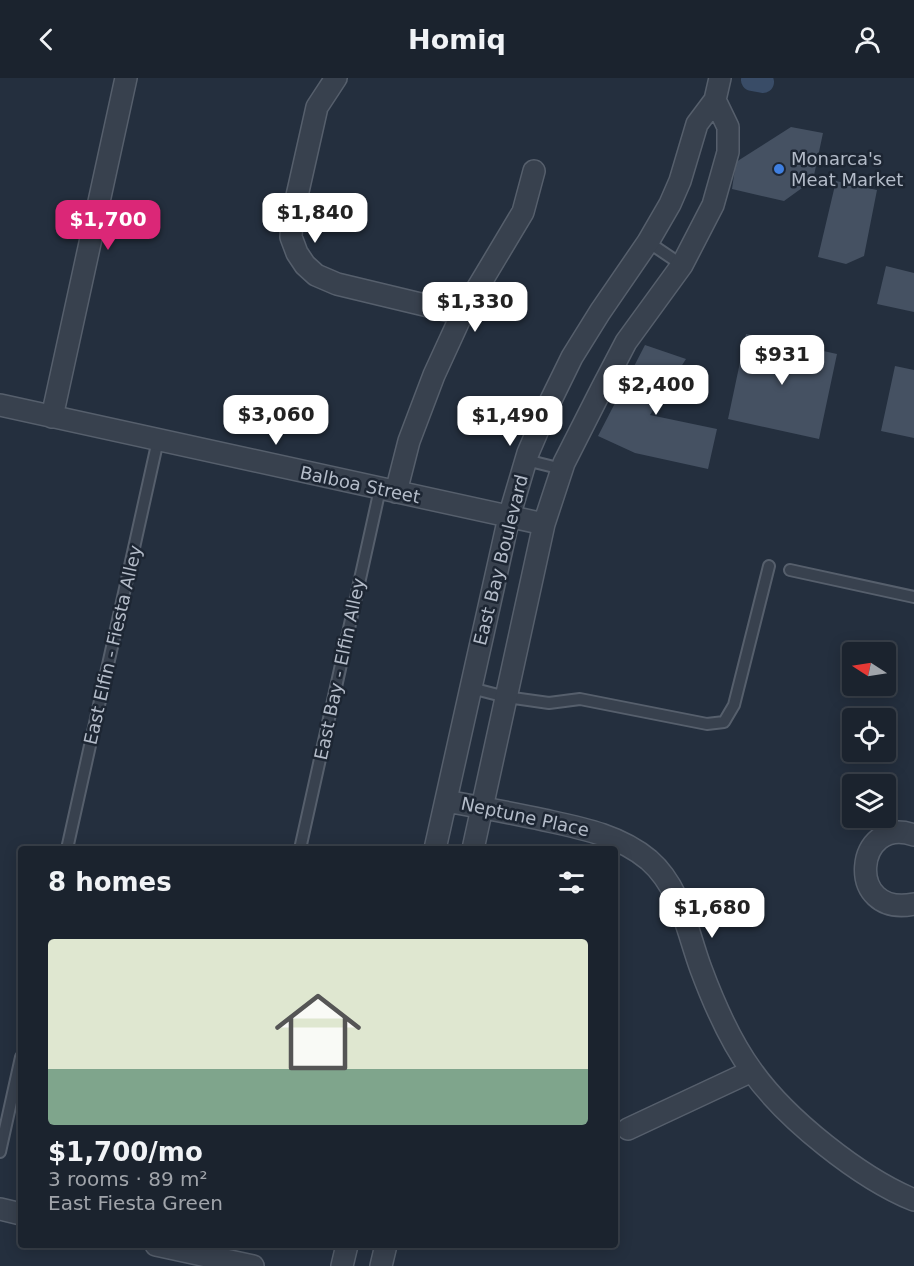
<!DOCTYPE html>
<html lang="en">
<head>
<meta charset="utf-8">
<style>
	body { margin:0; font-family:"DejaVu Sans",sans-serif; background:#282f3a; color:#f1f3f6; height:100vh; display:flex; flex-direction:column; font-size:22px; white-space:nowrap }
	* { box-sizing:border-box; margin:0 }
	p { font-size:20px; color:#a0a4aa }
	.icon { flex:none; width:33px; height:33px; fill:none; stroke:currentColor; stroke-width:2; stroke-linecap:round; stroke-linejoin:round }
	.map { position:relative; flex:1; overflow:hidden }
	.side { position:absolute; left:18px; top:768px; width:600px; height:402px; display:flex; flex-direction:column; background:#1b232e; border-radius:6px; box-shadow:0 3px 15px #0003,0 0 0 2px #39404a }
	.side>* { flex:none }
	.needle { width:39px; rotate:282deg }
	.buttons { position:absolute; left:842px; top:564px; display:grid; gap:12px }
	.buttons a { display:grid; place-items:center; width:54px; height:54px; border-radius:6px; background:#1b232e; box-shadow:0 3px 15px #0003,0 0 0 2px #39404a; font-size:30px }
	.price { position:absolute; translate:-50% -51px; padding:0 14px; border-radius:12px; background:#fff; color:#222; font-size:20px; line-height:39px; filter:drop-shadow(0 2px 3px #0008) }
	.price::after { content:''; position:absolute; left:50%; top:36px; width:18px; height:14px; margin-left:-9px; background:inherit; clip-path:polygon(0 0,100% 0,50% 100%) }
	.price.active { background:#db2777; color:#fff }
	ul { padding:0; list-style:none }
	li { display:grid; align-content:center; gap:12px; height:318px; padding:0 30px }
	li span { display:grid; place-items:center; height:186px; border-radius:6px; color:#555 }
	li>.icon { margin-inline-start:auto }
	span .icon { width:108px; height:108px; fill:#fffc; stroke-width:1 }
	li b { font-size:26px }
	h2 { display:flex; justify-content:space-between; align-items:center; height:72px; padding:0 30px; font-size:26px }
	header { display:flex; justify-content:space-between; align-items:center; height:78px; padding:0 30px; background:#1b232e; font-size:27px; font-weight:600 }
	.map>svg:first-child { display:block }
</style>
</head>
<body>
<header><svg class="icon" aria-label="back" viewBox="0 0 24 24"><path d="M15 5l-7 7 7 7"/></svg>Homiq<svg class="icon" aria-label="person" viewBox="0 0 24 24"><circle cx="12" cy="8" r="4"/><path d="M4 21q1-7 8-7t8 7"/></svg></header>
<div class="map">
<svg width="914" height="1188" viewBox="0 0 914 1188">
	<rect width="100%" height="100%" fill="#242f3e"/>
	<g fill="none" stroke-linecap="round" stroke-linejoin="round">
		<!-- canal -->
		<path stroke="#394c67" stroke-width="22" d="M752,2L763,4"/>
	</g>
	<!-- building -->
	<path fill="#455162" d="M791,49L823,55L813,102L784,123L732,111L736,84Z
		M836,103L877,112L864,178L846,186L818,179Z
		M886,188L914,195V234L877,226Z
		M746,256L837,276L819,361L728,341Z
		M645,267L686,281L650,337L717,351L708,391L635,375L598,358Z
		M895,288L914,292V360L881,353Z"/>
	<g fill="none" stroke-linecap="round" stroke-linejoin="round">
		<defs>
			<path id="service" d="M648,164L682,187
				M526,382L562,391
				M790,492L914,519
				M471,610L506,619L549,625L580,621L707,646L724,644L734,627L769,488
				M67,771L158,362
				M300,771L380,411
				M0,1074L21,979"/>
			<path id="minor" d="M336,0L317,29L292,140L291,159L297,175L305,187L316,197L337,206L462,236
				M0,327L544,446
				M52,339L126,0
				M396,414L409,363L434,297L462,236L523,134L534,93
				M446,723C479,729 512,735 544,742C581,750 619,757 649,782C681,810 687,853 701,891C714,926 730,963 752,993C786,1041 860,1100 914,1122
				M914,757C855,736 844,840 914,826
				M435,771L509,439L528,375L549,326L572,279L600,234L648,164L670,126L680,103L697,46L715,22L720,0
				M473,771L544,446L564,385L602,310L626,264L682,187L713,127L728,74V49L715,22
				M628,1051L752,993
				M0,1131L21,1136
				M156,1167L253,1188
				M342,1188L347,1167
				M381,1188L386,1167"/>
		</defs>
		<!-- service casing -->
		<use href="#service" stroke="#565f6c" stroke-width="14"/>
		<!-- minor casing -->
		<use href="#minor" stroke="#565f6c" stroke-width="24"/>
		<!-- service -->
		<use href="#service" stroke="#38414e" stroke-width="10"/>
		<!-- minor -->
		<use href="#minor" stroke="#38414e" stroke-width="21"/>
	</g>
	<!-- markers -->
	<circle fill="#3f7fe0" stroke="#1d2633" stroke-width="2" cx="779" cy="91" r="6"/>
	<g text-anchor="middle" stroke-width="5" stroke-linejoin="round" paint-order="stroke">
		<!-- poi labels -->
		<g font-size="18" fill="#b4bcc9" stroke="#1d2633" text-anchor="start">
			<text x="791" y="87">Monarca's<tspan x="791" dy="21">Meat Market</tspan></text>
		</g>
		<!-- street labels -->
		<g font-size="18" fill="#b4bcc9" stroke="#1d2633">
			<text transform="translate(360 407) rotate(12)" y="6">Balboa Street</text>
			<text transform="translate(501 482) rotate(-76)" y="6">East Bay Boulevard</text>
			<text transform="translate(113 567) rotate(-77)" y="6">East Elfin - Fiesta Alley</text>
			<text transform="translate(340 591) rotate(-78)" y="6">East Bay - Elfin Alley</text>
			<text transform="translate(525 739) rotate(12)" y="6">Neptune Place</text>
		</g>
	</g>
</svg>
<div class="buttons">
<a><svg class="needle" viewBox="-14 -14 28 28"><path d="M0-13l5 13h-10z" fill="#e53935"/><path d="M0 13l5-13h-10z" fill="#a0a4aa"/></svg></a>
<a><svg class="icon" aria-label="locate" viewBox="0 0 24 24"><circle cx="12" cy="12" r="6"/><path d="M12 2v4M12 18v4M2 12h4M18 12h4"/></svg></a>
<a><svg class="icon" aria-label="layers" viewBox="0 0 24 24"><path d="M12 4l9 5-9 5-9-5zM3 14l9 5 9-5"/></svg></a>
</div>
<b class="price" style="left:315px;top:166px">$1,840</b>
<b class="price active" style="left:108px;top:173px">$1,700</b>
<b class="price" style="left:475px;top:255px">$1,330</b>
<b class="price" style="left:782px;top:308px">$931</b>
<b class="price" style="left:656px;top:338px">$2,400</b>
<b class="price" style="left:276px;top:368px">$3,060</b>
<b class="price" style="left:510px;top:369px">$1,490</b>
<b class="price" style="left:712px;top:861px">$1,680</b>
<section class="side">
<h2>8 homes<svg class="icon" aria-label="filters" viewBox="0 0 24 24"><path d="M4 7h16M4 17h16"/><circle cx="9" cy="7" r="2"/><circle cx="15" cy="17" r="2"/></svg></h2>
<ul>
<li><span style="background:linear-gradient(#dfe7d0 70%,#7fa58c 0)"><svg class="icon" aria-label="home" viewBox="0 0 24 24"><path d="M3 11l9-7 9 7M6 9v11h12V9"/></svg></span><div><b>$1,700/mo</b><p>3 rooms · 89 m²</p><p>East Fiesta Green</p></div></li>
</ul>
</section>
</div>
</body>
</html>
